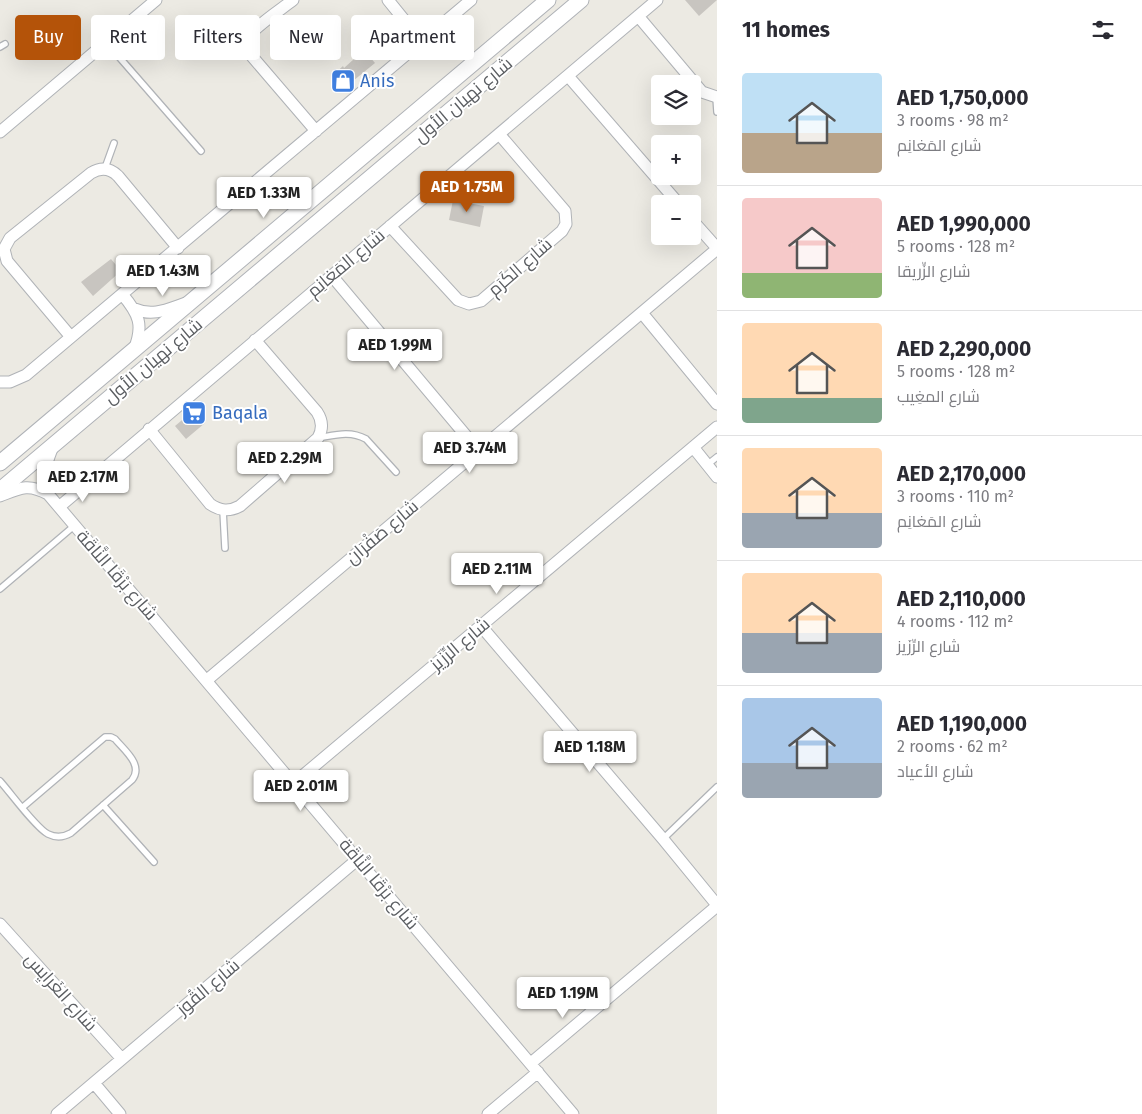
<!DOCTYPE html>
<html lang="en">
<head>
<meta charset="utf-8">
<style>
	body { margin:0; font-family:"Fira Sans",Cairo,sans-serif; background:#f7f7f7; color:#2b2b33; height:100vh; display:flex; flex-direction:column; font-size:19px; white-space:nowrap }
	* { box-sizing:border-box; margin:0 }
	p { font-size:16px; color:#7c7c81 }
	.icon { flex:none; width:28px; height:28px; fill:none; stroke:currentColor; stroke-width:2; stroke-linecap:round; stroke-linejoin:round }
	.map { position:relative; flex:1; overflow:hidden }
	.side { display:flex; flex-direction:column; background:#fff; width:425px }
	.side>* { flex:none }
	.top-card { position:absolute; left:15px; top:15px; width:475px; height:45px; display:flex; gap:10px }
	.controls { position:absolute; left:651px; top:75px; display:grid; gap:10px }
	.controls a { display:grid; place-items:center; width:50px; height:50px; border-radius:5px; background:#fff; box-shadow:0 5px 20px #0002; font-size:25px }
	.price { position:absolute; translate:-50% -42px; padding:0 11px; border-radius:5px; background:#fff; color:#222; font-size:16px; line-height:32px; filter:drop-shadow(0 1px 2px #0008) }
	.price::after { content:''; position:absolute; left:50%; top:30px; width:15px; height:11px; margin-left:-8px; background:inherit; clip-path:polygon(0 0,100% 0,50% 100%) }
	.price.selected { background:#b45309; color:#fff }
	ul { padding:0; list-style:none }
	li { display:flex; align-items:center; gap:15px; height:125px; padding:0 25px }
	li+li { border-top:1px solid #e1e1e2 }
	li span { display:grid; place-items:center; flex:none; width:140px; height:100px; border-radius:5px; color:#555 }
	li>.icon { margin-inline-start:auto }
	span .icon { width:60px; height:60px; fill:#fffc; stroke-width:1 }
	li b { font-size:21px }
	h2 { display:flex; justify-content:space-between; align-items:center; height:60px; padding:0 25px; font-size:21px }
	.pill { padding:0 18px; border-radius:5px; background:#fff; box-shadow:0 5px 20px #0002; font-size:18px; line-height:45px }
	.pill.selected { background:#b45309; color:#fff }
	main { display:flex; flex:1; min-height:0 }
	.map>svg:first-child { display:block }
</style>
</head>
<body>
<main>
<div class="map">
<svg width="717" height="1114" viewBox="0 0 717 1114">
	<rect width="100%" height="100%" fill="#eceae3"/>
	<!-- building -->
	<path fill="#c8c5c0" d="M685,0H717L699,16Z
		M364,50L375,63L342,90L331,77L343,66L344,68Z
		M453,200L484,206L480,227L449,220Z
		M111,259L121,271L93,296L81,282Z
		M194,410L205,423L186,439L175,426Z"/>
	<g fill="none" stroke-linecap="round" stroke-linejoin="round">
		<defs>
			<path id="lane" d="M106,42L201,151
				M0,47L5,44
				M716,97L717,112
				M105,168L114,143
				M318,438C335,435 350,430 366,439L396,472
				M707,465L717,457
				M223,510L225,548
				M0,589L74,526
				M0,781C10,792 36,828 48,834C56,838 64,837 71,833L132,780C144,765 124,750 115,739L111,737H105L23,807
				M103,805L154,862
				M663,839L717,787"/>
			<path id="street" d="M293,0C283,8 257,25 250,35C247,42 248,48 250,54L316,131
				M388,0L422,42
				M638,16L702,92L717,97
				M568,76L679,204
				M0,132L156,0
				M692,220L717,248
				M390,226L458,300L469,304L481,301L562,231L566,224L565,211L499,134
				M332,276L478,450
				M122,294C139,314 144,325 134,350
				M135,309C153,317 168,309 186,303
				M642,313L717,404
				M71,337L7,261L4,249L10,238L91,173C101,167 110,168 118,176L178,248
				M0,382H10L26,375L471,0
				M149,429L210,504C220,511 229,512 240,506L318,438C323,429 323,421 317,412L255,340
				M53,446C47,462 40,477 48,494L573,1114
				M693,447L717,477
				M0,496C20,488 28,483 48,494
				M59,507L657,0
				M481,626L663,839L717,905
				M207,680L717,249
				M294,783L717,427
				M0,924L122,1059
				M531,1063L717,906
				M94,1083L120,1114
				M57,1114L358,859
				M488,1114L538,1072"/>
			<path id="secondary" d="M0,463L548,0
				M0,490L581,0"/>
		</defs>
		<!-- lane casing -->
		<use href="#lane" stroke="#b0b3b7" stroke-width="8"/>
		<!-- street casing -->
		<use href="#street" stroke="#b0b3b7" stroke-width="13"/>
		<!-- secondary casing -->
		<use href="#secondary" stroke="#afb2b7" stroke-width="17"/>
		<!-- lane -->
		<use href="#lane" stroke="#fff" stroke-width="5.5"/>
		<!-- street -->
		<use href="#street" stroke="#fff" stroke-width="11"/>
		<!-- secondary -->
		<use href="#secondary" stroke="#fff" stroke-width="15"/>
	</g>
	<!-- icons -->
	<defs>
		<symbol id="shop-square" viewBox="-11 -11 22 22"><rect x="-9" y="-9" width="18" height="18" rx="4" fill="#3f7fe0" stroke="#fff"/><path d="M-5-2.5h2.3a2.7 3.5 0 0 1 5.4 0H5L5.5 6h-11ZM-1.5-2.5h3a1.5 2.3 0 0 0-3 0Z" fill="#fff"/></symbol>
		<symbol id="supermarket-square" viewBox="-11 -11 22 22"><rect x="-9" y="-9" width="18" height="18" rx="4" fill="#3f7fe0" stroke="#fff"/><path d="M-6-5.5h2.5l.6 2H6L4.5 2H-2.5L-4.4-4H-6ZM-1.5 3.2a1.3 1.3 0 1 0 .1 0ZM3 3.2a1.3 1.3 0 1 0 .1 0Z" fill="#fff"/></symbol>
	</defs>
	<g fill-rule="evenodd">
		<use href="#shop-square" x="329" y="67" width="28" height="28"/>
		<use href="#supermarket-square" x="180" y="399" width="28" height="28"/>
	</g>
	<g text-anchor="middle" stroke-width="4" stroke-linejoin="round" paint-order="stroke">
		<!-- shop labels -->
		<g font-size="18" fill="#366cbe" stroke="#fff" text-anchor="start">
			<text x="360" y="87">Anis</text>
			<text x="212" y="419">Baqala</text>
		</g>
		<!-- street labels -->
		<g font-size="18" fill="#5b5e62" stroke="#fff">
			<text transform="translate(463 100) rotate(-40)" y="6">شارع نهيان الأول</text>
			<text transform="translate(346 263) rotate(-40)" y="6">شارع المَغانِم</text>
			<text transform="translate(520 267) rotate(-41)" y="6">شارع الكَرَم</text>
			<text transform="translate(153 361) rotate(-40)" y="6">شارع نهيان الأول</text>
			<text transform="translate(382 532) rotate(-40)" y="6">شارع صَفْرَان</text>
			<text transform="translate(117 575) rotate(49)" y="6">شارع بَرْقَا النَّاقَة</text>
			<text transform="translate(460 644) rotate(-40)" y="6">شارع الرِّزَيز</text>
			<text transform="translate(379 884) rotate(50)" y="6">شارع بَرْقَا النَّاقَة</text>
			<text transform="translate(208 987) rotate(-40)" y="6">شارع القُوز</text>
			<text transform="translate(61 992) rotate(48)" y="6">شارع الغَرايِس</text>
		</g>
	</g>
</svg>
<div class="controls">
<a><svg class="icon" aria-label="layers" viewBox="0 0 24 24"><path d="M12 4l9 5-9 5-9-5zM3 14l9 5 9-5"/></svg></a>
<a>+</a>
<a>−</a>
</div>
<b class="price selected" style="left:467px;top:213px">AED 1.75M</b>
<b class="price" style="left:264px;top:219px">AED 1.33M</b>
<b class="price" style="left:163px;top:297px">AED 1.43M</b>
<b class="price" style="left:395px;top:371px">AED 1.99M</b>
<b class="price" style="left:470px;top:474px">AED 3.74M</b>
<b class="price" style="left:285px;top:484px">AED 2.29M</b>
<b class="price" style="left:83px;top:503px">AED 2.17M</b>
<b class="price" style="left:497px;top:595px">AED 2.11M</b>
<b class="price" style="left:590px;top:773px">AED 1.18M</b>
<b class="price" style="left:301px;top:812px">AED 2.01M</b>
<b class="price" style="left:563px;top:1019px">AED 1.19M</b>
<div class="top-card">
<a class="pill selected">Buy</a>
<a class="pill">Rent</a>
<a class="pill">Filters</a>
<a class="pill">New</a>
<a class="pill">Apartment</a>
</div>
</div>
<section class="side">
<h2>11 homes<svg class="icon" aria-label="filters" viewBox="0 0 24 24"><path d="M4 7h16M4 17h16"/><circle cx="9" cy="7" r="2"/><circle cx="15" cy="17" r="2"/></svg></h2>
<ul>
<li><span style="background:linear-gradient(#bfe0f5 60%,#b9a48a 0)"><svg class="icon" aria-label="home" viewBox="0 0 24 24"><path d="M3 11l9-7 9 7M6 9v11h12V9"/></svg></span><div><b>AED 1,750,000</b><p>3 rooms · 98 m²</p><p>شارع المَغانِم</p></div></li>
<li><span style="background:linear-gradient(#f6c9c9 75%,#8fb573 0)"><svg class="icon" aria-label="home" viewBox="0 0 24 24"><path d="M3 11l9-7 9 7M6 9v11h12V9"/></svg></span><div><b>AED 1,990,000</b><p>5 rooms · 128 m²</p><p>شارع الزِّريقا</p></div></li>
<li><span style="background:linear-gradient(#ffd9b3 75%,#7fa58c 0)"><svg class="icon" aria-label="home" viewBox="0 0 24 24"><path d="M3 11l9-7 9 7M6 9v11h12V9"/></svg></span><div><b>AED 2,290,000</b><p>5 rooms · 128 m²</p><p>شارع المغِيب</p></div></li>
<li><span style="background:linear-gradient(#ffd9b3 65%,#9aa5b1 0)"><svg class="icon" aria-label="home" viewBox="0 0 24 24"><path d="M3 11l9-7 9 7M6 9v11h12V9"/></svg></span><div><b>AED 2,170,000</b><p>3 rooms · 110 m²</p><p>شارع المَغانِم</p></div></li>
<li><span style="background:linear-gradient(#ffd9b3 60%,#9aa5b1 0)"><svg class="icon" aria-label="home" viewBox="0 0 24 24"><path d="M3 11l9-7 9 7M6 9v11h12V9"/></svg></span><div><b>AED 2,110,000</b><p>4 rooms · 112 m²</p><p>شارع الرِّزَيز</p></div></li>
<li><span style="background:linear-gradient(#a9c7e8 65%,#9aa5b1 0)"><svg class="icon" aria-label="home" viewBox="0 0 24 24"><path d="M3 11l9-7 9 7M6 9v11h12V9"/></svg></span><div><b>AED 1,190,000</b><p>2 rooms · 62 m²</p><p>شارع الأعياد</p></div></li>
</ul>
</section>
</main>
</body>
</html>
